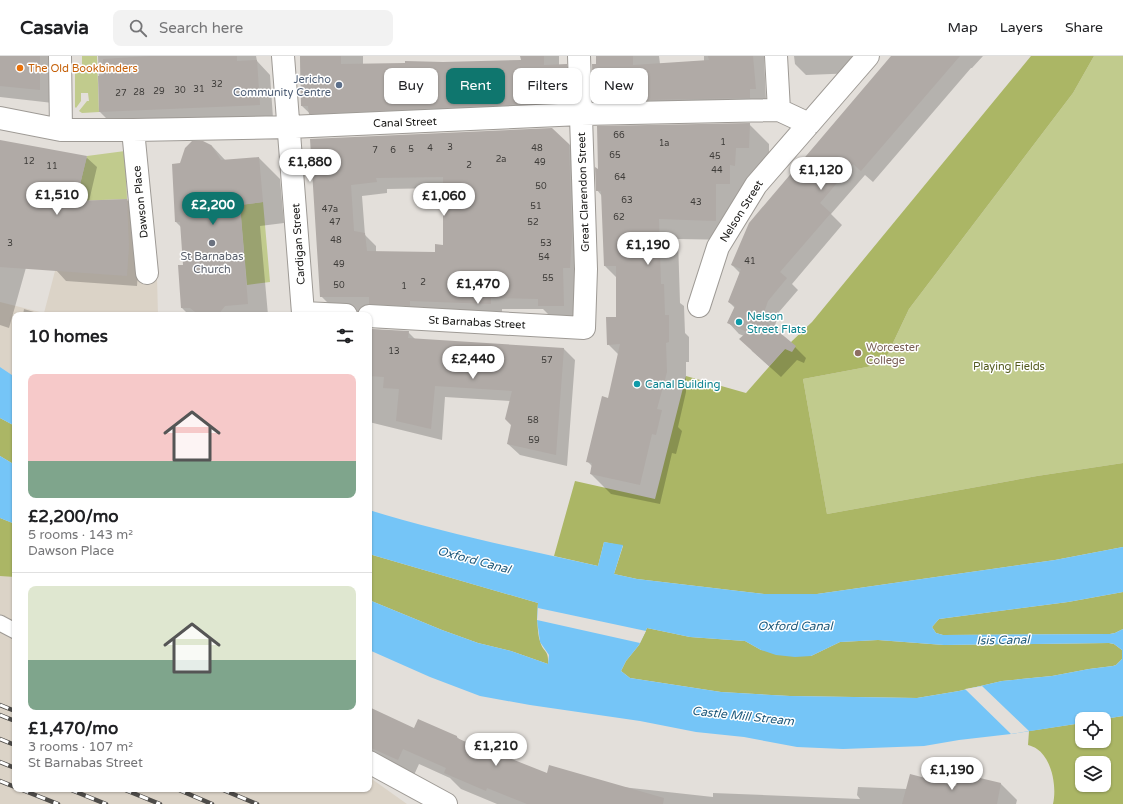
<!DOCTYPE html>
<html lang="en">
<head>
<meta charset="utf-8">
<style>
	body { margin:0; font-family:"Varela Round",sans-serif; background:#f2f2f2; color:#202124; height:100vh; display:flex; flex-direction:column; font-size:15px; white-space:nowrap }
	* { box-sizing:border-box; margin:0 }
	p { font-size:13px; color:#757577 }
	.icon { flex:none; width:22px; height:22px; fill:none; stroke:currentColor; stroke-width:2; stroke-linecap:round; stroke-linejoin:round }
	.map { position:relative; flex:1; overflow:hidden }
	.panel { position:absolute; left:12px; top:256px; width:360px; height:480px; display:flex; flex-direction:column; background:#fff; border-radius:8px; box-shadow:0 1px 3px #0004 }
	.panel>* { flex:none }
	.hud { position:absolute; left:384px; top:12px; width:380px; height:36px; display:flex; gap:8px }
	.fabs { position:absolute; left:1075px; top:656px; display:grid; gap:8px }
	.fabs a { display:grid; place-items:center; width:36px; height:36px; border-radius:8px; background:#fff; box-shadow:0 1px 3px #0004; font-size:20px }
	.price { position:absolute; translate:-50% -34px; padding:0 9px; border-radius:14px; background:#fff; color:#222; font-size:13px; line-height:26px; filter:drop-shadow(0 1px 2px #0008) }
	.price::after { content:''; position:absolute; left:50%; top:24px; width:12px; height:9px; margin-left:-6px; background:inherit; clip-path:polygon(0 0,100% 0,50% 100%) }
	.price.current { background:#0f766e; color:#fff }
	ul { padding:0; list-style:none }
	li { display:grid; align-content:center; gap:8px; height:212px; padding:0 16px }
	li+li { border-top:1px solid #e0e0e0 }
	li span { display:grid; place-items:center; height:124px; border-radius:8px; color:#555 }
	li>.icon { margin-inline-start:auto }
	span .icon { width:72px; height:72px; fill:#fffc; stroke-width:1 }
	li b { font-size:17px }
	h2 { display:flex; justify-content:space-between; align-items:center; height:48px; padding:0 16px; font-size:17px }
	.tag { padding:0 14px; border-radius:8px; background:#fff; box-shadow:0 1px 3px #0004; font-size:14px; line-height:36px }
	.tag.current { background:#0f766e; color:#fff }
	header { display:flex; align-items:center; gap:24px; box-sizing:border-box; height:56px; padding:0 20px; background:#fff; border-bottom:1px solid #e0e0e0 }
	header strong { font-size:19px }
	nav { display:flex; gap:22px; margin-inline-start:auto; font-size:14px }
	.search { width:280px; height:36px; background:#f2f2f2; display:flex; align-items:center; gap:10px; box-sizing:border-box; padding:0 14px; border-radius:8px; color:#757577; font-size:15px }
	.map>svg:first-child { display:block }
</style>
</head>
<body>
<header>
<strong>Casavia</strong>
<div class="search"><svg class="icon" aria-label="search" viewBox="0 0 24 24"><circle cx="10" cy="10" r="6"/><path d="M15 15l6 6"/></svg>Search here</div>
<nav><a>Map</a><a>Layers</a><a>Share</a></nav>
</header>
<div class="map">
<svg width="1123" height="748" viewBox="0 0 1123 748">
	<rect width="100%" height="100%" fill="#e3dfda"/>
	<!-- built -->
	<path fill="#dbd3c7" d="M139,141L157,222L158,259H15V321L0,311V246L44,257L55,215L76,145L127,143Z
		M0,462L15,468V733H369V721L407,748H0Z"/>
	<!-- green -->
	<path fill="#c1cb8d" d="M82,0H97L99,56L82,57L79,55L87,45H89L88,37H81V45L76,52L75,51V16L82,15Z
		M1094,0H1123V407L1037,420L827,458L803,323L883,308L909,253L1073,37Z
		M125,95L127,143L76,145L87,100Z
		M263,146L270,226L247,229L240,149Z"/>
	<!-- forest -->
	<path fill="#abb665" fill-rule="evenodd" d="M1031,0H1094L1073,37L909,253L883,308L803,323L827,458L1037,420L1123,407V491L1055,504L817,538H764L637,523L614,518L623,490L604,486L598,510L554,500L575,425L655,443L686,320L746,337L791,286L812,266Z
		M0,362L15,370V409L0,400Z
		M0,462L15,468V521L0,520Z
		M369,498L538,547C537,556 537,577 540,585C543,597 549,593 548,608L511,595L478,587L442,574L369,544Z
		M1123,536V573L1115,577L1110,578L943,579L936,577L932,571L939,563L1068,546Z
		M647,572L690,581L745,585L761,594L811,600L840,586L878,584L944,589L1109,587L1114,588L1122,594V603L1116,609L1113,610L1089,613L1052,620L1002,625L959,635L917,642L790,640L721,636L630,622L621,615L626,605L639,589Z
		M1123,660V748H1053C1057,731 1052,703 1037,693C1035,691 1031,690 1028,689L1029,675L1082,667V685H1104V663ZM1082,707H1104V729H1082Z"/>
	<!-- water -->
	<path fill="#75c5f7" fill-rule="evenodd" d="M0,311L15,321V370L0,362Z
		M0,400L15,409V468L0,462Z
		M369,454C444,477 521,493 598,510L604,486L623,489L614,518L637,523L764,538H817L1055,504L1123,491V536L1068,546L939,563L932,571L936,577L943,579L1110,578L1115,577L1123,573V660L1104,663H1082V667L1011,678L959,684L924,690L843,693L797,691L744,681L696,676L640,665L530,649L480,640L430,621L369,594V544L442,574L478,587L511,595L548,608L549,599L540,586L537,564L538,547L369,498ZM647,572L690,581L745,585L761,594L776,599L795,601L811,600L840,586L878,584L944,589L1109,587L1114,588L1122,594V603L1116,609L1113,610L1089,613L1052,620L1002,625L959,635L917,642L790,640L721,636L630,622L621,615L626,605L639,589Z"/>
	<!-- pier -->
	<path fill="#e3dfda" d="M538,552L646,575L640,587L537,564Z
		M982,630L1029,675L1011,678L965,633Z"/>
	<!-- shadow -->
	<path fill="#0003" fill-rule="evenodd" d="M0,0H53V47L0,41Z
		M98,0H150V1L167,0H256L257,5L270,19L273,62L113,69L100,56Z
		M300,0H363V9L522,5L521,0H559V9H566L582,25L583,57L325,72L302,50Z
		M597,0H659L660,8L704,5V0H764L766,44L609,56L594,41Z
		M794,0H866L857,17L806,19L795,8Z
		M892,0H983L972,12H971L873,126L865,119L831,158L842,169L792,228L798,234L779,256L774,273L795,291L806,302L804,307L797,304L781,321L752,295L744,280L739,278L728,266L735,252L729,246L740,217L732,209Z
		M749,68L769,88V111H756L755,129L736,148V184L678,183L680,247L684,250L685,277L689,281V306H686V336L678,371L682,375L676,398L672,397L660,448L611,438L591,418L593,411L588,406L609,343L619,299L608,288L617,262V222L605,210L602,140L597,134L599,116Z
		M311,84L569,88L580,100L581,223H574L575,261H551L543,253H502V259L359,257H344L333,252L321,240ZM444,132V190L436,197L376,196V190L365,179L362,140L387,137V133Z
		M0,85L86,101L97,111L89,145L127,144L137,154L139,202L137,230L66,225L56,214L29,201L9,272L0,269Z
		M211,89L226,105L259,102L280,123L284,167L260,170L268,259H189L182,252L184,210L181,171L176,166L181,108Z
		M24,253L44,259H23Z
		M369,273L408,276L416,284L564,293L575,304L567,410L520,399L508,388L513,369L511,345L445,341L442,384L369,366V367Z
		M15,284V295L12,293Z
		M369,660L415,673L457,681L460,684L504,703L548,718L622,731L713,741V737L860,743L857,739L858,731L907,733L1001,728L1017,744L1016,748H497L461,733L450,722L419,708L414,719L369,696Z"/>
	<!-- building -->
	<path fill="#b0aaa6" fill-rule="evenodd" d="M0,0H40V34L0,30Z
		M150,0H237V5L257,4L260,49L99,56L98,20L103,19V3Z
		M300,0H341V8L405,7V5L443,6L521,4L520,0H544V9L567,8L568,42L520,43L525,48L309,58L308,50H301Z
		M596,0H633V9L709,4L708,0H753L756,33H750V42L597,45V42H593L592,8H596Z
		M891,0H960L861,115L853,108L820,147L831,157L780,216L787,222L768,245L762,262L796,290L792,296L785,293L769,310L739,283L747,276L727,267L735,250L728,246L741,213L731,209L749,167Z
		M750,67L749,92H736L735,110L730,109V128H716V165L659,163L661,228H664L665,259H669V286L666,287L667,316L657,353L662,354L656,379L652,378L640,429L590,418L592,407L586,406L602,340L608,342L620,288L607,289L606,261H616V210H604L601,135H596L595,111L598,113L597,70Z
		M552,72L569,88L572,180L570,212H563L564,250H538V243L491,242V248L410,245V250L369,248V241H320L310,83ZM443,121V189L435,188V196L367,195L365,177L354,175L351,129L377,126L376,122Z
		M0,84L87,100L76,145L127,143L129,190L127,220L0,211Z
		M192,85H203L211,89L221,104L259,101L263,146L240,149L248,248L225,250L218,259H199L190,252H181L178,209H183L180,166H175L172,108L180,107L185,92Z
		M369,273L409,275L408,282L564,292L556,399L507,388L511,369L505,363L512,335L435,330L431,373L396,365L399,333L383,332L384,321L369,320Z
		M369,651L414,672L418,663L457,680V682L503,702L504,700L547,717L549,709L664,742L663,748H527L487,732L486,735L444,717L446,712L403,693L398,704L369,691Z
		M959,717L1001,727L997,748H902L910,718L956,730Z"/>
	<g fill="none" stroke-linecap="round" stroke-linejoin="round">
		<defs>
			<path id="service" d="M0,567L15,575"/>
			<path id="minor" d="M60,0L61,74
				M283,0L303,257L346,259
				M776,0L779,54
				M0,62L61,74H133L289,71L581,58L779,54L809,68
				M133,74L147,217
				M699,250L718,191L756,129L868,0
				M369,260L584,272L586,213L579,0
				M369,706L446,748"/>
		</defs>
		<!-- service casing -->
		<use href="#service" stroke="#9e9a95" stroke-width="17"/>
		<!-- minor casing -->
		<use href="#minor" stroke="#9e9a95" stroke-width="24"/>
		<!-- service -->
		<use href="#service" stroke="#fff" stroke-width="15"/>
		<!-- minor -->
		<use href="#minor" stroke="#fff" stroke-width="22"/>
		<defs>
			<path id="rail" d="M0,649L15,655
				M0,659L15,665
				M0,683L15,689
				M0,706L15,712
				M0,725L15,731
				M20,733L58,748
				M69,733L106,748
				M123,733L160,748
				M177,733L212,748
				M221,733L257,748"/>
		</defs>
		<!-- rail casing -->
		<use href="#rail" stroke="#4e4c49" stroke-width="4.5"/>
		<!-- rail -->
		<use href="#rail" stroke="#fff" stroke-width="3" stroke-dasharray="9" stroke-linecap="butt"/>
	</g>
	<!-- markers -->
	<circle fill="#e8710a" stroke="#fff" stroke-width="1.5" cx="20" cy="12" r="4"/>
	<circle fill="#5c6f8a" stroke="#fff" stroke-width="1.5" cx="339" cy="29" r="4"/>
	<circle fill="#6b7280" stroke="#fff" stroke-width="1.5" cx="212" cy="187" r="4"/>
	<g fill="#0f9aa8" stroke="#fff" stroke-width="1.5">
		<circle cx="739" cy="266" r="4"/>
		<circle cx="637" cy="328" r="4"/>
	</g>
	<circle fill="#8d6e63" stroke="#fff" stroke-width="1.5" cx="858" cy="297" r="4"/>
	<g text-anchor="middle" stroke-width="3" stroke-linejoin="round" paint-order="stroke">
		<!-- number labels -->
		<g font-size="9" fill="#3e3c39">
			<text x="217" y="31">32</text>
			<text x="199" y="36">31</text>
			<text x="180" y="37">30</text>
			<text x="159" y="38">29</text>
			<text x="139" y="39">28</text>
			<text x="121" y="40">27</text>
			<text x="619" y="82">66</text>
			<text x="723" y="89">1</text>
			<text x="664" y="90">1a</text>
			<text x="450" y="94">3</text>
			<text x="430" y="95">4</text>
			<text x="537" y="95">48</text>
			<text x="411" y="96">5</text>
			<text x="375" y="97">7</text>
			<text x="393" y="97">6</text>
			<text x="615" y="102">65</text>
			<text x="715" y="103">45</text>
			<text x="501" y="106">2a</text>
			<text x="29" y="108">12</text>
			<text x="540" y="109">49</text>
			<text x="469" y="112">2</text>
			<text x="52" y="113">11</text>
			<text x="717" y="117">44</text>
			<text x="620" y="124">64</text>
			<text x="541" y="133">50</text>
			<text x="627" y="147">63</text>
			<text x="696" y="149">43</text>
			<text x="536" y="153">51</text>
			<text x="330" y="156">47a</text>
			<text x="619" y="164">62</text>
			<text x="335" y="169">47</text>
			<text x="533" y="169">52</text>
			<text x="336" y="187">48</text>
			<text x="10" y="190">3</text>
			<text x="546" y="190">53</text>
			<text x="544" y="204">54</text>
			<text x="750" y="208">41</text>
			<text x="339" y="211">49</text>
			<text x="548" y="225">55</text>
			<text x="423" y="229">2</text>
			<text x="339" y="232">50</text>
			<text x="404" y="233">1</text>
			<text x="394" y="298">13</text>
			<text x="547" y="307">57</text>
			<text x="533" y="367">58</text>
			<text x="534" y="387">59</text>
		</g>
		<!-- food labels -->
		<g font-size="11" fill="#c56008" stroke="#fff" text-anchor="start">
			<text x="28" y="16">The Old Bookbinders</text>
		</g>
		<!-- service labels -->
		<g font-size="11" fill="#4e5e75" stroke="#fff" text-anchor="end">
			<text x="331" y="27">Jericho<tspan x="331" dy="13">Community Centre</tspan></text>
		</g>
		<!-- street labels -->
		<g font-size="11" fill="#181715" stroke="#fff">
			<text transform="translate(405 66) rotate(-2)" y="4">Canal Street</text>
			<text transform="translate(583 136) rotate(-92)" y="4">Great Clarendon Street</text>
			<text transform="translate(140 146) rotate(-96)" y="4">Dawson Place</text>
			<text transform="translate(741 155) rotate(-58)" y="4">Nelson Street</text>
			<text transform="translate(298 188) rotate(-94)" y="4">Cardigan Street</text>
			<text transform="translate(477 266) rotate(3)" y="4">St Barnabas Street</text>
		</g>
		<!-- worship labels -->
		<g font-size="11" fill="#5b616d" stroke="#fff">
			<text x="212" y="204">St Barnabas<tspan x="212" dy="13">Church</tspan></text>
		</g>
		<!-- culture labels -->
		<g font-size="11" fill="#0d838f" stroke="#fff" text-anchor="start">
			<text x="747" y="264">Nelson<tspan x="747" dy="13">Street Flats</tspan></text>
			<text x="645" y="332">Canal Building</text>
		</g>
		<!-- education labels -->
		<g font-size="11" fill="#785e54" stroke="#fff" text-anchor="start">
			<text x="866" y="295">Worcester<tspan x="866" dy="13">College</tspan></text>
		</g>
		<!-- park labels -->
		<g font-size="11" fill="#545b20" stroke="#fff">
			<text x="1009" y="314">Playing Fields</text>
		</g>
		<!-- water labels -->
		<g font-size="12" font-style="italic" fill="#205b7d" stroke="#fff">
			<text transform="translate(474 504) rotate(15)" y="4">Oxford Canal</text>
			<text x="795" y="574">Oxford Canal</text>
			<text transform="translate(1003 584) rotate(-1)" y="4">Isis Canal</text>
			<text transform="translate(743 660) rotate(6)" y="4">Castle Mill Stream</text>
		</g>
	</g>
</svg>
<div class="fabs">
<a><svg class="icon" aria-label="locate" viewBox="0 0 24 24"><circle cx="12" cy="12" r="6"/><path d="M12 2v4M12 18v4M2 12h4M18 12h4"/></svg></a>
<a><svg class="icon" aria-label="layers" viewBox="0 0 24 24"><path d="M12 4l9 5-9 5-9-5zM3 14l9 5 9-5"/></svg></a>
</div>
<b class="price" style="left:310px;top:127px">£1,880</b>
<b class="price" style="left:821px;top:135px">£1,120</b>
<b class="price" style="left:57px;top:160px">£1,510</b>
<b class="price" style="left:444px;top:161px">£1,060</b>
<b class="price current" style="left:213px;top:170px">£2,200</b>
<b class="price" style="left:648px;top:210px">£1,190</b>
<b class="price" style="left:478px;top:249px">£1,470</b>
<b class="price" style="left:473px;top:324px">£2,440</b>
<b class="price" style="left:496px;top:711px">£1,210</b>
<b class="price" style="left:952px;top:735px">£1,190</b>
<div class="hud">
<a class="tag">Buy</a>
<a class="tag current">Rent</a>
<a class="tag">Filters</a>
<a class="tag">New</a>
</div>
<section class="panel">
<h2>10 homes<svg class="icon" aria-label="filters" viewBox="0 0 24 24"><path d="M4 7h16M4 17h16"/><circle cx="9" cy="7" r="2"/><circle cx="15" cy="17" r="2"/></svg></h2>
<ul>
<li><span style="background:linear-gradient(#f6c9c9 70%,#7fa58c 0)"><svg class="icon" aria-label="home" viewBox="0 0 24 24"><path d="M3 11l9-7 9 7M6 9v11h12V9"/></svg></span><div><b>£2,200/mo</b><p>5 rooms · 143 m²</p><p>Dawson Place</p></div></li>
<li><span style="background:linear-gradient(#dfe7d0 60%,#7fa58c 0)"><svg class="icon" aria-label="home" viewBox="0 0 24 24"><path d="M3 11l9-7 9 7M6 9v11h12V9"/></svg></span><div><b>£1,470/mo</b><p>3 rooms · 107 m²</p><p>St Barnabas Street</p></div></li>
</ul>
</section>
</div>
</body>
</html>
